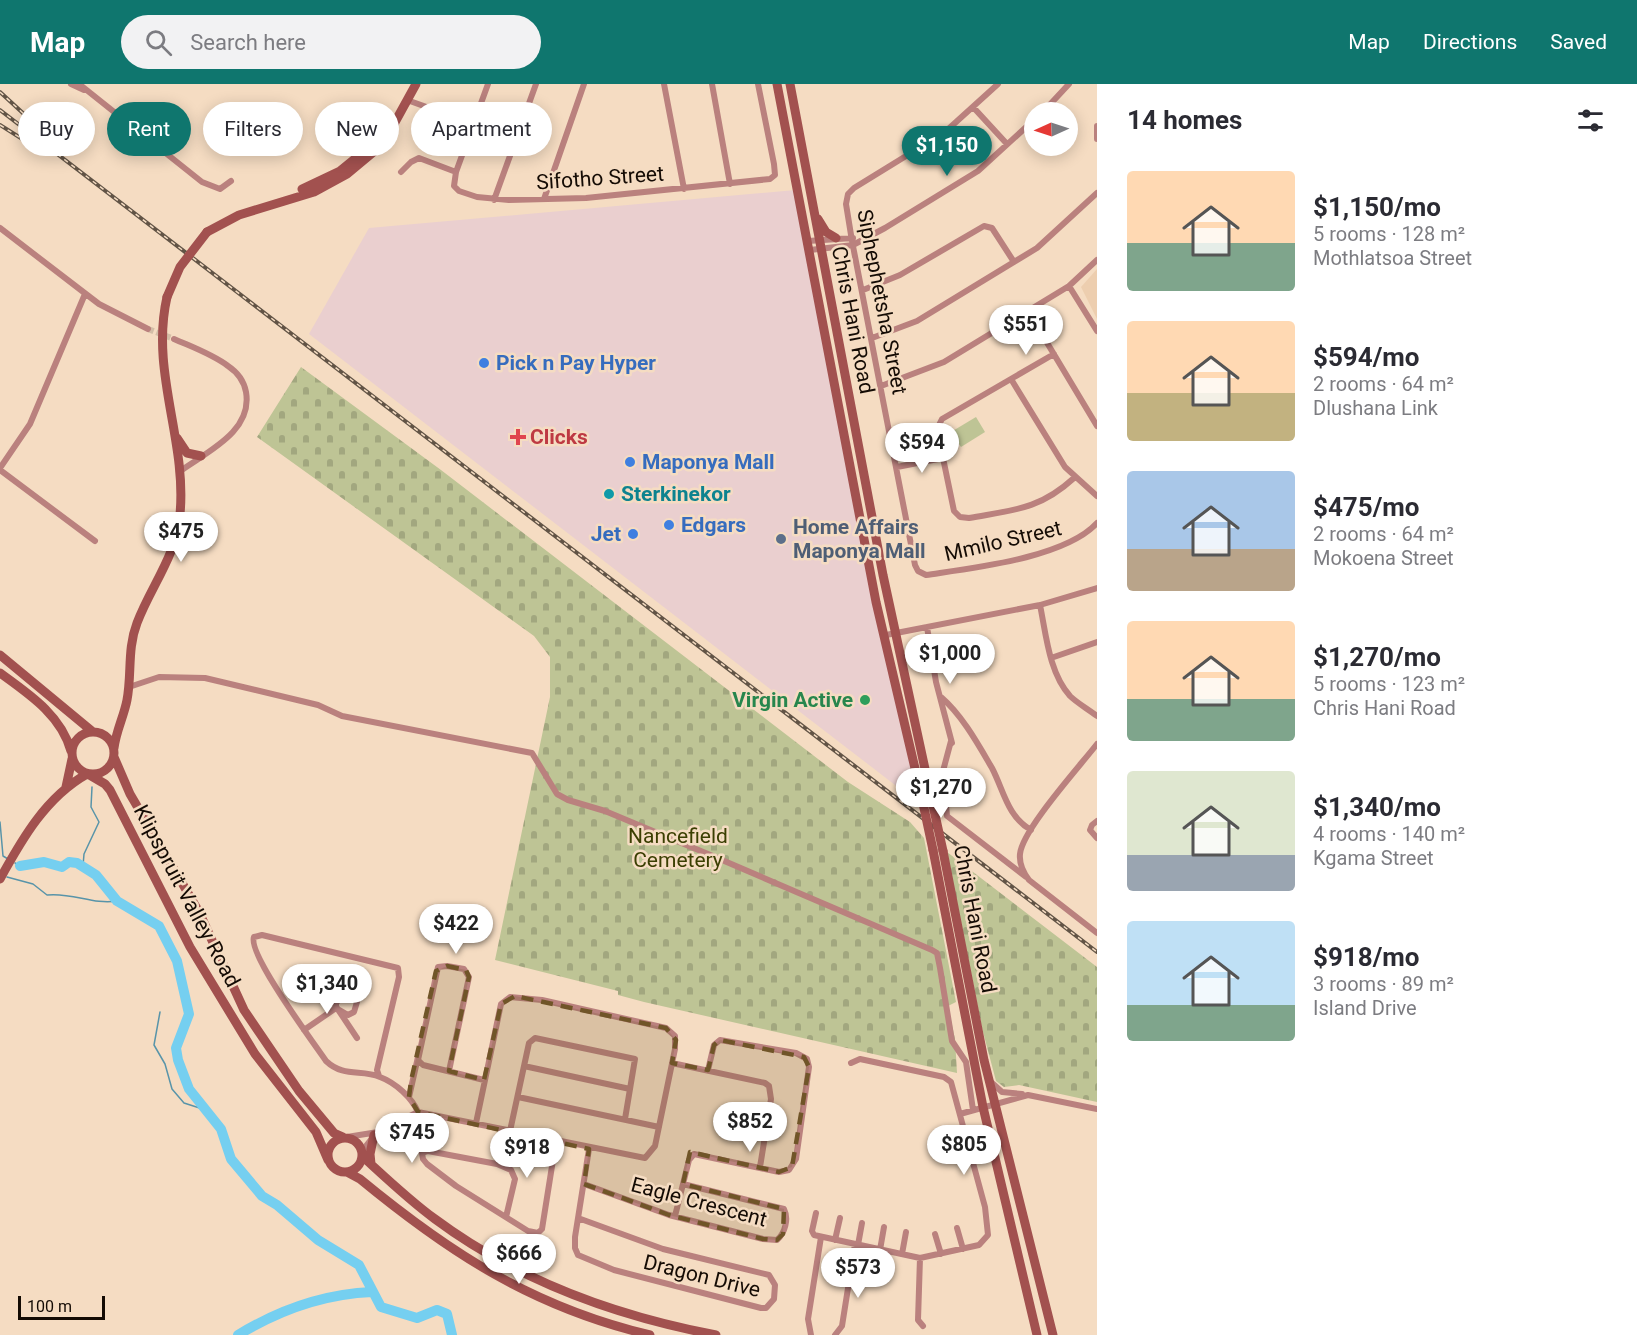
<!DOCTYPE html>
<html lang="en">
<head>
<meta charset="utf-8">
<style>
	body { margin:0; font-family:Roboto,sans-serif; background:#f2f2f3; color:#2b2b33; height:100vh; display:flex; flex-direction:column; font-size:22px; white-space:nowrap }
	* { box-sizing:border-box; margin:0 }
	p { font-size:20px; color:#7c7c81 }
	.icon { flex:none; width:33px; height:33px; fill:none; stroke:currentColor; stroke-width:2; stroke-linecap:round; stroke-linejoin:round }
	.map { position:relative; flex:1; overflow:hidden }
	.sheet { display:flex; flex-direction:column; background:#fff; width:540px }
	.sheet>* { flex:none }
	.top-card { position:absolute; left:18px; top:18px; width:570px; height:54px; display:flex; gap:12px }
	.needle { width:39px; rotate:267deg }
	.buttons { position:absolute; left:1024px; top:18px; display:grid; gap:12px }
	.buttons a { display:grid; place-items:center; width:54px; height:54px; border-radius:50%; background:#fff; box-shadow:0 3px 15px #0003; font-size:30px }
	.scale { position:absolute; left:18px; bottom:15px; width:87px; box-sizing:border-box; padding-left:6px; border:3px solid #140b04; border-top:0; font-size:16px; line-height:21px; white-space:nowrap; color:#140b04; -webkit-text-stroke:4px #f5dcc2; paint-order:stroke }
	.price { position:absolute; translate:-50% -51px; padding:0 14px; border-radius:21px; background:#fff; color:#222; font-size:20px; line-height:39px; filter:drop-shadow(0 2px 3px #0008) }
	.price::after { content:''; position:absolute; left:50%; top:36px; width:18px; height:14px; margin-left:-9px; background:inherit; clip-path:polygon(0 0,100% 0,50% 100%) }
	.price.current { background:#0f766e; color:#fff }
	ul { padding:0; list-style:none }
	li { display:flex; align-items:center; gap:18px; height:150px; padding:0 30px }
	li span { display:grid; place-items:center; flex:none; width:168px; height:120px; border-radius:6px; color:#555 }
	li>.icon { margin-inline-start:auto }
	span .icon { width:72px; height:72px; fill:#fffc; stroke-width:1 }
	li b { font-size:26px }
	h2 { display:flex; justify-content:space-between; align-items:center; height:72px; padding:0 30px; font-size:26px }
	.tag { padding:0 21px; border-radius:27px; background:#fff; box-shadow:0 3px 15px #0003; font-size:21px; line-height:54px }
	.tag.current { background:#0f766e; color:#fff }
	header { display:flex; align-items:center; gap:36px; box-sizing:border-box; height:84px; padding:0 30px; background:#0f766e; color:#fff }
	header strong { font-size:28px }
	nav { display:flex; gap:33px; margin-inline-start:auto; font-size:21px }
	.search { width:420px; height:54px; background:#f2f2f3; display:flex; align-items:center; gap:15px; box-sizing:border-box; padding:0 21px; border-radius:33px; color:#7c7c81; font-size:22px }
	main { display:flex; flex:1; min-height:0 }
	.map>svg:first-child { display:block }
</style>
</head>
<body>
<header>
<strong>Map</strong>
<div class="search"><svg class="icon" aria-label="search" viewBox="0 0 24 24"><circle cx="10" cy="10" r="6"/><path d="M15 15l6 6"/></svg>Search here</div>
<nav><a>Map</a><a>Directions</a><a>Saved</a></nav>
</header>
<main>
<div class="map">
<svg width="1097" height="1251" viewBox="0 0 1097 1251">
	<defs>
		<pattern id="cemetery-stones" width="16" height="16" patternUnits="userSpaceOnUse" patternTransform="scale(1.5)"><rect width="16" height="16" fill="#bec495"/><path d="M2 7V4a2 2 0 0 1 4 0v3zM10 15v-3a2 2 0 0 1 4 0v3z" fill="#a2a77f"/></pattern>
	</defs>
	<rect width="100%" height="100%" fill="#f5dcc2"/>
	<!-- commercial -->
	<path fill="#eacfcf" d="M796,106L921,721L309,250L369,144Z"/>
	<!-- built -->
	<path fill="#edceaf" d="M1097,185V235L1081,203Z"/>
	<!-- cemetery -->
	<path fill="url(#cemetery-stones)" d="M301,283L441,386L848,698L910,738L924,754L956,918L948,922L955,955L957,989L644,918L618,911V907L495,876L550,613V573L534,552L257,353Z
		M947,768L1097,883V1018L1019,1001L1004,1003L996,997L982,944Z"/>
	<!-- garden -->
	<path fill="#bec495" d="M976,333L985,348L961,363L951,348Z"/>
	<g fill="none" stroke-linecap="round" stroke-linejoin="round">
		<!-- stream -->
		<path stroke="#5894a9" stroke-width="1.5" d="M0,738L3,772L8,775
			M44,778L67,780
			M15,779L20,782
			M83,782L84,770L99,738L91,723L92,703
			M7,793L33,800L47,811C72,808 93,821 117,817
			M160,928L154,961L165,980L172,1005L184,1019L209,1027"/>
		<!-- river -->
		<path stroke="#75cff0" stroke-width="10" d="M20,782L44,778L62,783L69,778L77,779L96,791L117,817L159,842L177,877L189,930L176,964L178,976L189,1005L221,1045L231,1075L262,1112L277,1121L318,1156L359,1181L381,1223L417,1234L437,1226L447,1230L452,1251
			M238,1251C279,1226 324,1210 372,1208"/>
		<!-- minor-tunnel -->
		<path stroke="#d3bda6" stroke-width="6" stroke-dasharray="6 3" stroke-linecap="butt" d="M148,245L174,255"/>
		<!-- minor -->
		<path stroke="#ba817e" stroke-width="6" d="M71,0L84,6
			M79,0L202,98L220,105L231,97
			M488,0L456,88L454,102L459,107L477,113L509,116L586,114L770,95L775,91L774,80L758,0
			M664,0L684,105
			M712,0L730,100
			M998,0L945,48L854,104L848,110L846,120L852,157L915,481L918,487L926,491C973,484 1065,474 1097,439
			M407,16L474,40
			M973,23L1007,60
			M1043,28L1069,0
			M1097,42V55
			M401,88L411,78L419,74L456,88
			M544,115L584,0
			M494,116L536,0
			M0,144L99,220L148,245
			M808,157L853,154
			M810,166L853,161L885,144L978,87L1035,35
			M1069,202L1097,247
			M863,206L900,191L984,142L992,144L1014,178
			M1028,227L1097,342
			M872,254L917,237L1037,164L1097,109
			M174,255C192,263 212,270 228,282C237,288 244,297 246,308C253,348 206,368 179,388
			M1054,270L942,335L937,345L954,427L960,433L969,434C1013,426 1039,426 1074,394
			M1011,295L1065,383L1097,412
			M881,302L944,278L1069,202L1097,176
			M897,383L943,374
			M0,384L30,340L85,210
			M0,386L95,457
			M1040,521C1046,550 1049,589 1070,612C1077,619 1088,625 1097,632
			M927,543L936,598L952,659
			M886,551L1040,521L1097,504
			M1051,574L1097,558
			M129,603L159,593L205,594L318,621L342,632L532,669L557,710L568,716L605,727L708,770L932,866L937,869L940,884L952,957L966,978L973,1026
			M941,613C962,631 978,660 992,684C1004,707 1007,732 1031,746
			M951,657L943,687L947,732L1026,793
			M1097,660C1080,682 1022,746 1020,770C1019,780 1023,788 1029,796L1097,849
			M1097,737L1092,741L1090,746L1097,754
			M317,894L357,954
			M304,946L336,924V919L342,912L353,913L357,918L354,928L348,931L336,924
			M672,979L765,999L769,1002L771,1015L760,1083
			M524,982L630,1005
			M449,987L469,893L464,885L447,882L438,883L418,976L423,981L484,996
			M379,992L377,986L399,893L398,884L262,851L254,853C247,869 313,958 326,977C344,994 361,985 380,993C396,999 412,1014 418,1028
			M991,998L1002,1008L1022,1010
			M409,1013L418,973
			M518,1013L659,1043
			M960,1030L1028,1011L1097,1025
			M510,1047L529,959L535,954L635,975L625,1035
			M347,1053L378,1048L418,1028L645,1074L655,1062L675,965V952L666,944L542,916L510,913L501,920L476,1039
			M362,1067L373,1053
			M584,1100L669,1131L763,1155L777,1156C785,1149 789,1135 784,1125L683,1100
			M816,1129L812,1147L814,1151L920,1174L979,1161L988,1151L985,1123L951,998L944,993L860,975L851,979
			M675,1132L689,1076L694,1070L779,1088L789,1086L796,1075L809,983L807,975L796,969L720,956L714,961L708,986
			M506,1133L515,1095L511,1086L497,1080L428,1067L422,1069L423,1075L427,1080L456,1102L528,1147L538,1149L542,1145L556,1057
			M578,1134L663,1165L769,1191L775,1201L774,1215L766,1224H761L614,1186L578,1171L575,1164V1153L589,1065
			M957,1144L963,1165
			M935,1150L941,1170
			M835,1156L840,1134
			M858,1161L862,1139
			M880,1166L884,1143
			M902,1170L906,1148
			M920,1174L918,1236L923,1242
			M811,1251L808,1235L821,1153
			M835,1251L842,1242L855,1160"/>
		<!-- secondary -->
		<path stroke="#a2514f" stroke-width="9" d="M777,0L876,518L921,710
			M790,0L883,491L930,708
			M302,105L340,87L383,52
			M818,135L826,148L836,154
			M207,148L239,131L314,108L347,90L383,60L416,0
			M177,354L187,369L201,372
			M0,571L93,648
			M0,589C29,610 61,631 71,667
			M72 669a21 21 0 1 1 42 0a21 21 0 1 1-42 0Z
			M114,664C116,647 124,632 127,616C132,590 127,565 137,539C151,502 177,471 180,430C187,356 150,288 167,213
			M114,673L130,710L199,828L244,926L299,1007L334,1049L343,1053
			M88,690L105,700L110,706L190,863L255,970L316,1048L328,1076
			M66,703L72,675
			M933,766L983,1023L1037,1251
			M943,767L984,976L1053,1251
			M0,795C22,755 46,713 87,690
			M328 1071a17 17 0 1 1 34 0a17 17 0 1 1-34 0Z
			M362,1072C385,1093 409,1116 435,1135C517,1196 616,1232 716,1251
			M371,1080L370,1070L374,1051
			M347,1088L360,1095C451,1170 533,1223 650,1251"/>
		<defs>
			<path id="rail" d="M0,8L50,54
				M0,26L1097,868
				M0,41L46,70"/>
		</defs>
		<!-- rail casing -->
		<use href="#rail" stroke="#625446" stroke-width="4"/>
		<!-- rail -->
		<use href="#rail" stroke="#f5dcc2" stroke-width="1.5" stroke-dasharray="4.5" stroke-linecap="butt"/>
		<!-- secondary-bridge -->
		<path stroke="#a2514f" stroke-width="9" d="M167,213L180,183L207,148
			M930,708L943,767
			M921,710L933,766"/>
	</g>
	<!-- marked area -->
	<path fill="#705528" fill-opacity="0.2" stroke="#705528" stroke-width="4.5" stroke-dasharray="12 8" stroke-linejoin="round" d="M447,882L466,886L469,893L449,987L484,996L501,920L515,912L666,944L676,956L672,979L708,986L714,961L720,956L804,973L809,983L792,1083L779,1088L690,1068L683,1100L784,1125L783,1150L777,1156L763,1155L669,1131L584,1100L589,1065L418,1028L409,1013L411,997L436,887Z"/>
	<!-- markers -->
	<g fill="#3f7fe0" stroke="#f5dcc2" stroke-width="2">
		<circle cx="484" cy="279" r="6"/>
		<circle cx="630" cy="378" r="6"/>
		<circle cx="669" cy="441" r="6"/>
		<circle cx="633" cy="450" r="6"/>
	</g>
	<path fill="#e0444e" stroke="#f5dcc2" stroke-width="2" d="M515 344h6v6h6v6h-6v6h-6v-6h-6v-6h6z"/>
	<circle fill="#0f9aa8" stroke="#f5dcc2" stroke-width="2" cx="609" cy="410" r="6"/>
	<circle fill="#5c6f8a" stroke="#f5dcc2" stroke-width="2" cx="781" cy="455" r="6"/>
	<circle fill="#2e9e5b" stroke="#f5dcc2" stroke-width="2" cx="865" cy="616" r="6"/>
	<g text-anchor="middle" stroke-width="5" stroke-linejoin="round" paint-order="stroke">
		<!-- street labels -->
		<g font-size="21" fill="#140b04" stroke="#f5dcc2">
			<text transform="translate(600 94) rotate(-4)" y="7">Sifotho Street</text>
			<text transform="translate(882 218) rotate(79)" y="7">Siphephetsha Street</text>
			<text transform="translate(853 236) rotate(79)" y="7">Chris Hani Road</text>
			<text transform="translate(1003 457) rotate(-13)" y="7">Mmilo Street</text>
			<text transform="translate(187 812) rotate(62)" y="7">Klipspruit Valley Road</text>
			<text transform="translate(975 835) rotate(79)" y="7">Chris Hani Road</text>
			<text transform="translate(699 1118) rotate(15)" y="7">Eagle Crescent</text>
			<text transform="translate(702 1192) rotate(14)" y="7">Dragon Drive</text>
		</g>
		<!-- shop labels -->
		<g font-size="21" font-weight="bold" fill="#366cbe" stroke="#f5dcc2" text-anchor="start">
			<text x="496" y="286">Pick n Pay Hyper</text>
			<text x="642" y="385">Maponya Mall</text>
			<text x="681" y="448">Edgars</text>
			<text x="621" y="457" text-anchor="end">Jet</text>
		</g>
		<!-- health labels -->
		<g font-size="21" font-weight="bold" fill="#be3a42" stroke="#f5dcc2" text-anchor="start">
			<text x="530" y="360">Clicks</text>
		</g>
		<!-- culture labels -->
		<g font-size="21" font-weight="bold" fill="#0d838f" stroke="#f5dcc2" text-anchor="start">
			<text x="621" y="417">Sterkinekor</text>
		</g>
		<!-- service labels -->
		<g font-size="21" font-weight="bold" fill="#4e5e75" stroke="#f5dcc2" text-anchor="start">
			<text x="793" y="450">Home Affairs<tspan x="793" dy="24">Maponya Mall</tspan></text>
		</g>
		<!-- leisure labels -->
		<g font-size="21" font-weight="bold" fill="#27864d" stroke="#f5dcc2" text-anchor="end">
			<text x="853" y="623">Virgin Active</text>
		</g>
		<!-- park labels -->
		<g font-size="21" fill="#3b3f02" stroke="#f5dcc2">
			<text x="678" y="759">Nancefield<tspan x="678" dy="24">Cemetery</tspan></text>
		</g>
	</g>
</svg>
<div class="buttons">
<a><svg class="needle" viewBox="-14 -14 28 28"><path d="M0-13l5 13h-10z" fill="#e53935"/><path d="M0 13l5-13h-10z" fill="#7c7c81"/></svg></a>
</div>
<div class="scale">100 m</div>
<b class="price current" style="left:947px;top:93px">$1,150</b>
<b class="price" style="left:1026px;top:272px">$551</b>
<b class="price" style="left:922px;top:390px">$594</b>
<b class="price" style="left:181px;top:479px">$475</b>
<b class="price" style="left:950px;top:601px">$1,000</b>
<b class="price" style="left:941px;top:735px">$1,270</b>
<b class="price" style="left:456px;top:871px">$422</b>
<b class="price" style="left:327px;top:931px">$1,340</b>
<b class="price" style="left:750px;top:1069px">$852</b>
<b class="price" style="left:412px;top:1080px">$745</b>
<b class="price" style="left:964px;top:1092px">$805</b>
<b class="price" style="left:527px;top:1095px">$918</b>
<b class="price" style="left:519px;top:1201px">$666</b>
<b class="price" style="left:858px;top:1215px">$573</b>
<div class="top-card">
<a class="tag">Buy</a>
<a class="tag current">Rent</a>
<a class="tag">Filters</a>
<a class="tag">New</a>
<a class="tag">Apartment</a>
</div>
</div>
<section class="sheet">
<h2>14 homes<svg class="icon" aria-label="filters" viewBox="0 0 24 24"><path d="M4 7h16M4 17h16"/><circle cx="9" cy="7" r="2"/><circle cx="15" cy="17" r="2"/></svg></h2>
<ul>
<li><span style="background:linear-gradient(#ffd9b3 60%,#7fa58c 0)"><svg class="icon" aria-label="home" viewBox="0 0 24 24"><path d="M3 11l9-7 9 7M6 9v11h12V9"/></svg></span><div><b>$1,150/mo</b><p>5 rooms · 128 m²</p><p>Mothlatsoa Street</p></div></li>
<li><span style="background:linear-gradient(#ffd9b3 60%,#c2b280 0)"><svg class="icon" aria-label="home" viewBox="0 0 24 24"><path d="M3 11l9-7 9 7M6 9v11h12V9"/></svg></span><div><b>$594/mo</b><p>2 rooms · 64 m²</p><p>Dlushana Link</p></div></li>
<li><span style="background:linear-gradient(#a9c7e8 65%,#b9a48a 0)"><svg class="icon" aria-label="home" viewBox="0 0 24 24"><path d="M3 11l9-7 9 7M6 9v11h12V9"/></svg></span><div><b>$475/mo</b><p>2 rooms · 64 m²</p><p>Mokoena Street</p></div></li>
<li><span style="background:linear-gradient(#ffd9b3 65%,#7fa58c 0)"><svg class="icon" aria-label="home" viewBox="0 0 24 24"><path d="M3 11l9-7 9 7M6 9v11h12V9"/></svg></span><div><b>$1,270/mo</b><p>5 rooms · 123 m²</p><p>Chris Hani Road</p></div></li>
<li><span style="background:linear-gradient(#dfe7d0 70%,#9aa5b1 0)"><svg class="icon" aria-label="home" viewBox="0 0 24 24"><path d="M3 11l9-7 9 7M6 9v11h12V9"/></svg></span><div><b>$1,340/mo</b><p>4 rooms · 140 m²</p><p>Kgama Street</p></div></li>
<li><span style="background:linear-gradient(#bfe0f5 70%,#7fa58c 0)"><svg class="icon" aria-label="home" viewBox="0 0 24 24"><path d="M3 11l9-7 9 7M6 9v11h12V9"/></svg></span><div><b>$918/mo</b><p>3 rooms · 89 m²</p><p>Island Drive</p></div></li>
</ul>
</section>
</main>
</body>
</html>
